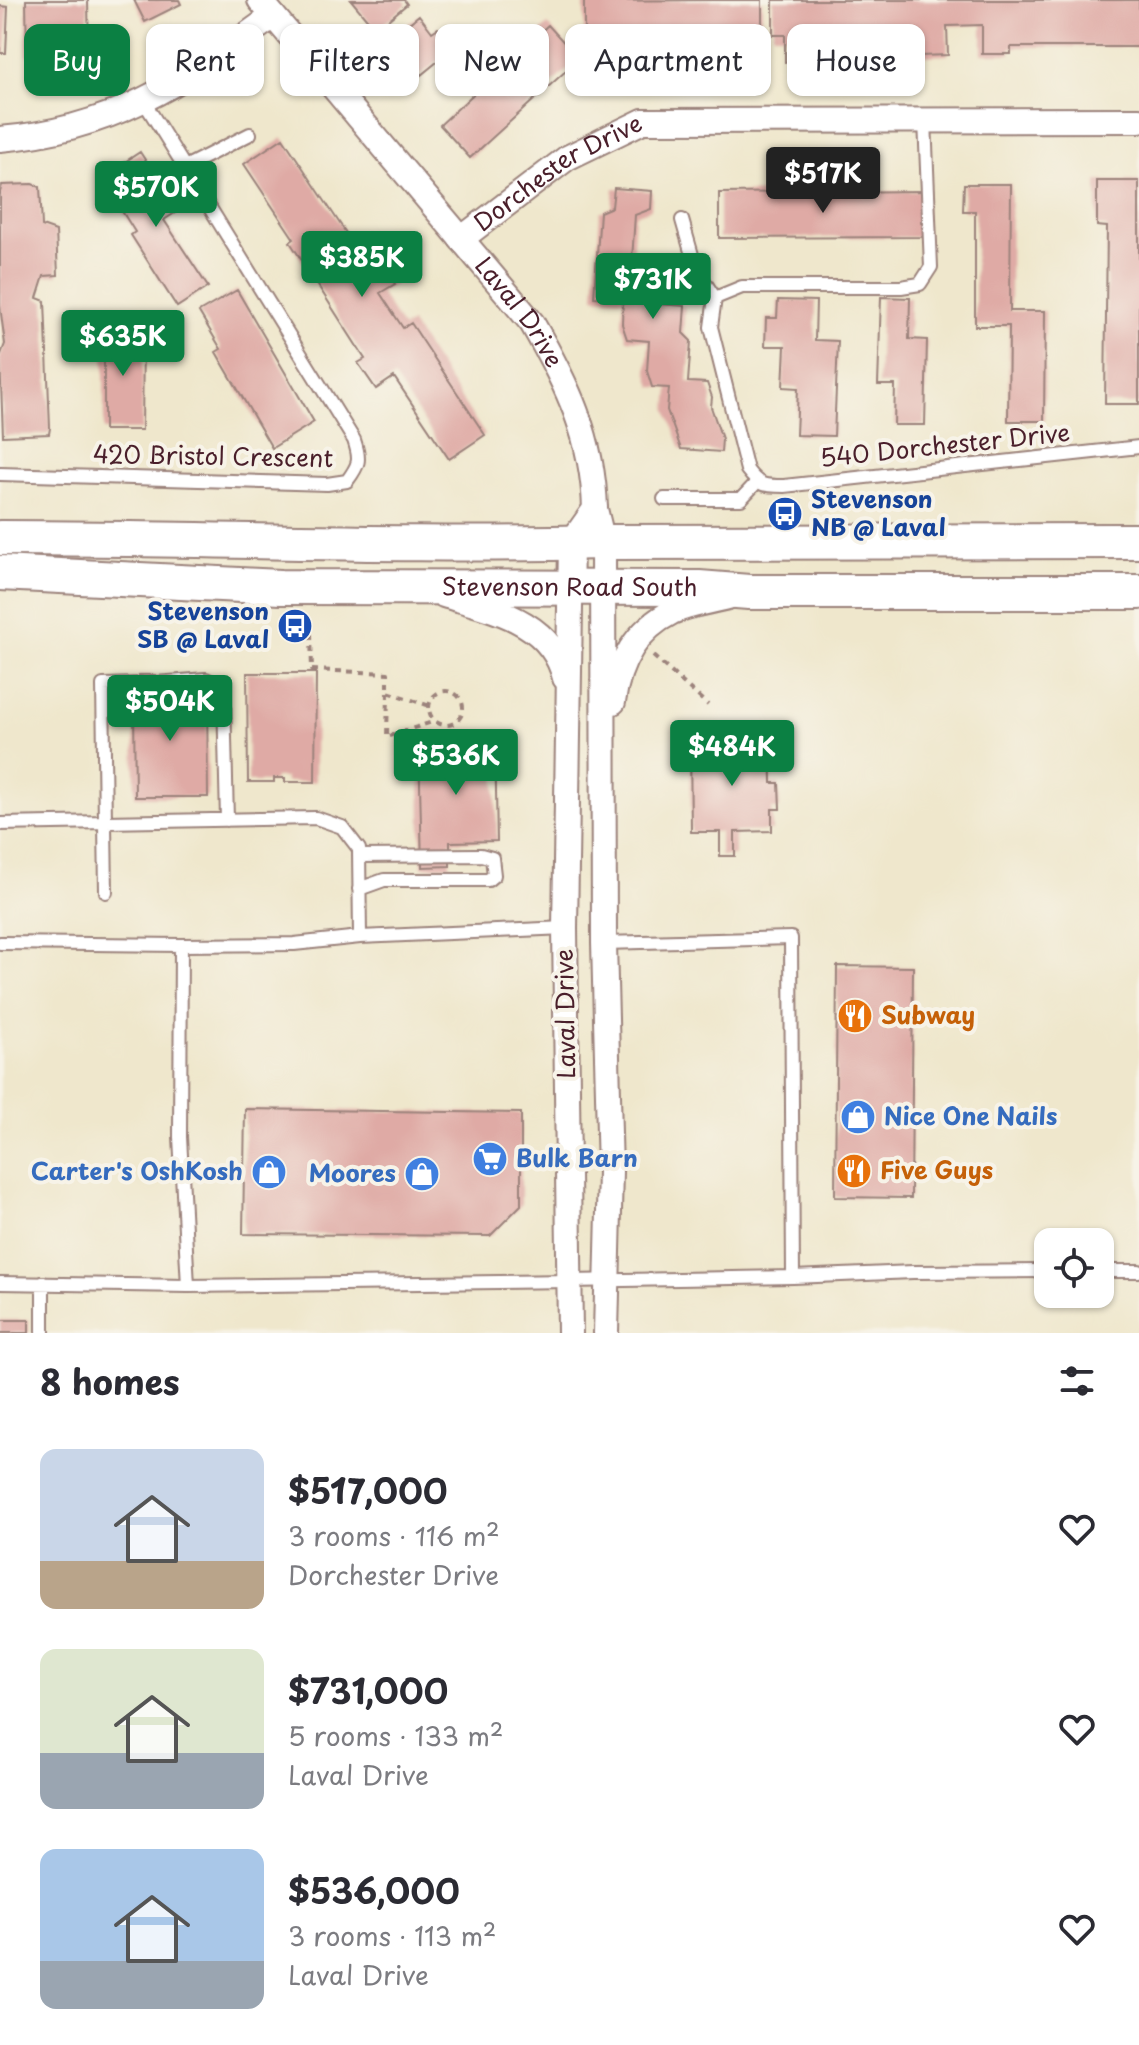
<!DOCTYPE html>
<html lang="en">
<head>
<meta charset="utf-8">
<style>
	body { margin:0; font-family:"Playpen Sans",sans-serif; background:#f7f7f7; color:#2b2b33; height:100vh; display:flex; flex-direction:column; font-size:30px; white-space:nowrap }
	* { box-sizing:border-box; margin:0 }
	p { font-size:26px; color:#7c7c81 }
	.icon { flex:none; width:44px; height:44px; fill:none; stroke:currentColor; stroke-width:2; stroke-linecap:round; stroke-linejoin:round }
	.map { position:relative; height:1333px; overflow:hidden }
	.side { display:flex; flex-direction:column; background:#fff; flex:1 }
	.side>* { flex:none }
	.guide { position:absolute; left:24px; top:24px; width:1092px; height:72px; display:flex; gap:16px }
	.controls { position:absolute; left:1034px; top:1228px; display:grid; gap:16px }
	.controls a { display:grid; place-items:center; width:80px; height:80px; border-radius:16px; background:#fff; box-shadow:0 2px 6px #0004; font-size:40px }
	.price { position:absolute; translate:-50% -68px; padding:0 18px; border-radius:8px; background:#0b8043; color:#fff; font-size:26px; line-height:52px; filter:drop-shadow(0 2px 4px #0008) }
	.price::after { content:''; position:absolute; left:50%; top:48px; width:24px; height:18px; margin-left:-12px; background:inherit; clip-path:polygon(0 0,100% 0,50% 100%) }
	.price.selected { background:#222; color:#fff }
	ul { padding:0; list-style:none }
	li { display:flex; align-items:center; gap:24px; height:200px; padding:0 40px }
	li span { display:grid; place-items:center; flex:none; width:224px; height:160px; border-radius:16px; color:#555 }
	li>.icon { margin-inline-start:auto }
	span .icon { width:96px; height:96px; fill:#fffc; stroke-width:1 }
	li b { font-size:34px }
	h2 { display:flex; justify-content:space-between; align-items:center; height:96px; padding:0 40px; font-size:34px }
	.tag { padding:0 28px; border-radius:16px; background:#fff; box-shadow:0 2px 6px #0004; font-size:28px; line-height:72px }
	.tag.selected { background:#0b8043; color:#fff }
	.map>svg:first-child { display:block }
</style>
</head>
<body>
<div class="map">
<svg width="1139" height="1333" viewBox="0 0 1139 1333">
	<rect width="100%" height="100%" fill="#f7f3e8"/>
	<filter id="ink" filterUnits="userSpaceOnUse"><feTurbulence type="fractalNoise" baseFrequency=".0125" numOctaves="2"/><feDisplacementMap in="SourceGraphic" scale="16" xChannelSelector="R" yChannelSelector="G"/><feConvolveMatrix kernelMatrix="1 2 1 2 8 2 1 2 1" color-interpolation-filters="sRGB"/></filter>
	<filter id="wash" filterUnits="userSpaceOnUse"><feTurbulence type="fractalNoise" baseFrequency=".006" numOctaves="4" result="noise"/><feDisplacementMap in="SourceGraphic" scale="32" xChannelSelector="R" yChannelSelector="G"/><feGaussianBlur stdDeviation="1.8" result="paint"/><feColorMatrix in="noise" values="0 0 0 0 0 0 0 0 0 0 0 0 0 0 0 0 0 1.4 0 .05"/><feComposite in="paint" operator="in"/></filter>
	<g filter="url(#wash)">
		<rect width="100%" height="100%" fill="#efe7cc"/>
		<g id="blocks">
			<!-- building -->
			<path fill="#dfaaa5" d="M26,0H88L89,56H27Z
				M134,0H179L181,4L145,22Z
				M351,0H404L407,4L376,30Z
				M715,0H762V57H667L668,60H638V45H584V1Z
				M773,0H1139V47H1011V54H982V25L947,26L948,55L919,56V54H815L816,62H785V35H773Z
				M0,6L8,7L6,53H0Z
				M419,15L432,32L438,28L454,48L421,75L406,57L398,64L383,45Z
				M548,25L579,59L470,158L440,125Z
				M283,138L358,251L369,244L395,284L380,293L403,328L411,323L485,435L449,459L394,377L376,389L358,363L365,359L290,242L294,239L244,164Z
				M140,152L178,211L164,220L208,287L177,307L131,235L135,232L110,192L123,184L114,169Z
				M1097,181H1139V404H1105L1107,227L1097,226Z
				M32,184L40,187L42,226L56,231L58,275L44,276L37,298L45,301L50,428L49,434L3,436L0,357L5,344L0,306V192L2,185Z
				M964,184H1011L1010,311H1045L1044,421H1008L1009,326H975V211H963Z
				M614,188L652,191L651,209L635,215L632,260L659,262L657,304L685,306L683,333L691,341L688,382L707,383L712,397L711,407L722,439L721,452L681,449L667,410L669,388L652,387L647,371L649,341L627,339L622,324L623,299L594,297L600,212L612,207Z
				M926,191V237L719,238V193Z
				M237,290L314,422L272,448L216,352L221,349L199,312Z
				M881,297L910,298L909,339L927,340L925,425H894L895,385H878Z
				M778,300L816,301L815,340L838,341L834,436L796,435L798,388L783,387L785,346H765L766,318H777Z
				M104,323H132V339H143L142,430H104Z
				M247,673H316L315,782H285V778H274V782H248Z
				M139,675H156V694H207L208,797H135L134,707H137V694H139Z
				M771,738L772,783H779L780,809H772V831L735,832V856H720V832H691L690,739Z
				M495,741L497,841L450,842V866L422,867L419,742Z
				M837,966L913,967L911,1198L835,1197Z
				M245,1109L521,1113V1205L490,1236L243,1234Z
				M0,1320H29V1333H0Z"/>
		</g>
	</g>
	<g filter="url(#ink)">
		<use href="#blocks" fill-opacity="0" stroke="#9c837c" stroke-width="2"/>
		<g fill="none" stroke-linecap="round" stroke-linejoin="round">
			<defs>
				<path id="lane" d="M925,120L931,267L920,284L901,287H742L715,298L711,327L747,470C759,486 764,486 784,486L1139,447
					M185,167L250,134
					M682,220L696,269L715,298
					M0,474L327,484L347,481C359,465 361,460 354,440L143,100
					M664,499H741L757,482
					M156,683L206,679L217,684L224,696L227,820
					M0,824L316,818L342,827L359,849L360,937
					M359,889L384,880H488L494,875L492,858L481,855L359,856
					M106,892L103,685L140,684
					M0,943L181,945L294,944L360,937L565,928
					M604,943L791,938L793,1277
					M181,945L180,1137L188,1286
					M1100,1271H1139
					M0,1283L188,1286L570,1281L793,1277L913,1272L1048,1271
					M43,1333V1283"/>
				<g id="street">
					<path id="s1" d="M260,0L532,323C567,384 593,437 595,509"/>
					<path d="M0,139C49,135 98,122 143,100C189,78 232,46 273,16"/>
					<path id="s2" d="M461,239L567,158L643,121L1139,120"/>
					<path d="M444,595C493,610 551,620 565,678"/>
					<path d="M613,702C618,663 636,630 672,612C689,604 710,602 728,597"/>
					<path d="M570,1333L565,928L571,543L595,509L603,542L604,943L610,1171L606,1333"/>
				</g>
				<g id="secondary">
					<path d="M0,538C201,538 402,547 603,542L1139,541"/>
					<path id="s3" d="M0,573L281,587L699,588L749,592H1139"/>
				</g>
			</defs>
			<!-- lane casing -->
			<use href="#lane" stroke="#9c837c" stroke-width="16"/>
			<!-- street casing -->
			<use href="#street" stroke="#9c837c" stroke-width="28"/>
			<!-- secondary casing -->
			<use href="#secondary" stroke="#9c837c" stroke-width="38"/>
			<!-- path -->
			<path stroke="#9c837c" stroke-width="4" stroke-dasharray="6 6" stroke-linecap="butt" d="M311,634L312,670L388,673V692L430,706
				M653,656L708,705
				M429 708a17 17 0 1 1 34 0a17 17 0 1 1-34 0Z
				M388,692L387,737L435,721"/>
			<!-- lane -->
			<use href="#lane" stroke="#fff" stroke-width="12"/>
			<!-- street -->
			<use href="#street" stroke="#fff" stroke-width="24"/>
			<!-- secondary -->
			<use href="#secondary" stroke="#fff" stroke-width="34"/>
		</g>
	</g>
	<!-- icons -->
	<defs>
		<symbol id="bus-disc" viewBox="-11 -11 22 22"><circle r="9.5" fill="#1a4fb4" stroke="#f7f3e8"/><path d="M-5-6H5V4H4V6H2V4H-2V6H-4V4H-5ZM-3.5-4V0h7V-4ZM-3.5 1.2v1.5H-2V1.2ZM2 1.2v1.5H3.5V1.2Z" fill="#fff"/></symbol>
		<symbol id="restaurant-disc" viewBox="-11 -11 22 22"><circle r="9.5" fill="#e8710a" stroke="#f7f3e8"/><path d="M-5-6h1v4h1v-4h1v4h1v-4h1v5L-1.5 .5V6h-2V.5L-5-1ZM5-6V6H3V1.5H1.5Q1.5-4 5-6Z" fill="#fff"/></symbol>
		<symbol id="shop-disc" viewBox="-11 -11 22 22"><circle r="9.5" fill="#3f7fe0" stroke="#f7f3e8"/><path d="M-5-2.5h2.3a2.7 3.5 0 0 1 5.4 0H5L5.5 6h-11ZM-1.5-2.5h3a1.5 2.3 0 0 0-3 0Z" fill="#fff"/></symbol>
		<symbol id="supermarket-disc" viewBox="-11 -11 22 22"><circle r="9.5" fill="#3f7fe0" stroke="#f7f3e8"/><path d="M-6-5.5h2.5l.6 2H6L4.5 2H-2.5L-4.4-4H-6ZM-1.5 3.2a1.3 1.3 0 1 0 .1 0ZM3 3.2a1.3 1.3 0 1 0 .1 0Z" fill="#fff"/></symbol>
	</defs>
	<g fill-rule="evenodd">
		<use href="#bus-disc" x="765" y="494" width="40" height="40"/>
		<use href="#bus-disc" x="275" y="606" width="40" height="40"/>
		<use href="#restaurant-disc" x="835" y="996" width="40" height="40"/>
		<use href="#shop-disc" x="838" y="1097" width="40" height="40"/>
		<use href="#supermarket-disc" x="470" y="1139" width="40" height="40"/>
		<use href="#restaurant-disc" x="834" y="1151" width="40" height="40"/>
		<use href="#shop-disc" x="249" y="1152" width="40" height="40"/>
		<use href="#shop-disc" x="402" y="1154" width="40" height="40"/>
	</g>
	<g text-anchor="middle" stroke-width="8" stroke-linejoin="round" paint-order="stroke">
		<!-- street labels -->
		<g font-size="24" fill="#4a1f2b" stroke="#f7f3e8">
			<text dy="8" stroke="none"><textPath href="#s2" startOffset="118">Dorchester Drive</textPath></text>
			<text dy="8" stroke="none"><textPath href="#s1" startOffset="406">Laval Drive</textPath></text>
			<text transform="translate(945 446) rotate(-6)" y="8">540 Dorchester Drive</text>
			<text transform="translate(213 457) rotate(1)" y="8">420 Bristol Crescent</text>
			<text dy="8" stroke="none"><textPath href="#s3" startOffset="570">Stevenson Road South</textPath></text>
			<text transform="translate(566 1014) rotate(-91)" y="8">Laval Drive</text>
		</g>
		<!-- transit labels -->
		<g font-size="24" font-weight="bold" fill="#164399" stroke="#f7f3e8" text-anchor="start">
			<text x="811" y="508">Stevenson<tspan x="811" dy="28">NB @ Laval</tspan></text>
			<text x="269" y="620" text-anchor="end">Stevenson<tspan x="269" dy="28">SB @ Laval</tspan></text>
		</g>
		<!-- food labels -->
		<g font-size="24" font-weight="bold" fill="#c56008" stroke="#f7f3e8" text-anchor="start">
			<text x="881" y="1024">Subway</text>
			<text x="880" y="1179">Five Guys</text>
		</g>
		<!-- shop labels -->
		<g font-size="24" font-weight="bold" fill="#366cbe" stroke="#f7f3e8" text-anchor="start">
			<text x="884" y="1125">Nice One Nails</text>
			<text x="516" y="1167">Bulk Barn</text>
			<text x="243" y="1180" text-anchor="end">Carter's OshKosh</text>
			<text x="396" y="1182" text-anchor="end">Moores</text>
		</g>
	</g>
</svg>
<div class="controls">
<a><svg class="icon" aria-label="locate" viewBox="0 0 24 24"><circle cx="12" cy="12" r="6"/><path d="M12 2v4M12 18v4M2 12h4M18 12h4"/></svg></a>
</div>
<b class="price selected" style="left:823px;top:215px">$517K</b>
<b class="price" style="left:156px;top:229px">$570K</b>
<b class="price" style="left:362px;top:299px">$385K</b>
<b class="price" style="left:653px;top:321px">$731K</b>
<b class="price" style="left:123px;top:378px">$635K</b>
<b class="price" style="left:170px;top:743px">$504K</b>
<b class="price" style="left:732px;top:788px">$484K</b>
<b class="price" style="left:456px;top:797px">$536K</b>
<div class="guide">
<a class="tag selected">Buy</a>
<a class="tag">Rent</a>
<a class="tag">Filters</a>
<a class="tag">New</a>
<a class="tag">Apartment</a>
<a class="tag">House</a>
</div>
</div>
<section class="side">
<h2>8 homes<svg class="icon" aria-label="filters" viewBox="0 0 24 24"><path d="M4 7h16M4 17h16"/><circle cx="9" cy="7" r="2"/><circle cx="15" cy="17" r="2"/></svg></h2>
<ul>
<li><span style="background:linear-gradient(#c9d6e8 70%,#b9a48a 0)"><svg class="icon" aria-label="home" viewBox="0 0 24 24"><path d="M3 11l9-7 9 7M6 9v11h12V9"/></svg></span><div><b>$517,000</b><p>3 rooms · 116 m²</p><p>Dorchester Drive</p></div><svg class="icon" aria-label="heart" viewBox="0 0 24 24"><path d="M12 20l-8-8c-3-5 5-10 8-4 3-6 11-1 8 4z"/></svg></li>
<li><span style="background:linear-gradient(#dfe7d0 65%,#9aa5b1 0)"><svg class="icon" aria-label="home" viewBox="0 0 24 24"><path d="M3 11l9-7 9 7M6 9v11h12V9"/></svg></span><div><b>$731,000</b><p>5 rooms · 133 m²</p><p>Laval Drive</p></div><svg class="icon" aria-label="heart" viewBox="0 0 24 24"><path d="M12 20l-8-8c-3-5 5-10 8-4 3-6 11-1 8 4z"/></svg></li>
<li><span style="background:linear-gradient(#a9c7e8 70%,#9aa5b1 0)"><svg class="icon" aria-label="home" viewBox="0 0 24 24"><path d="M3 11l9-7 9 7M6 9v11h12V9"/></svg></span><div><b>$536,000</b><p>3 rooms · 113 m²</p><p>Laval Drive</p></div><svg class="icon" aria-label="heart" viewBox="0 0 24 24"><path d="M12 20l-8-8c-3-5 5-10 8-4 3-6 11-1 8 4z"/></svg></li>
</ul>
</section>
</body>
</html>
